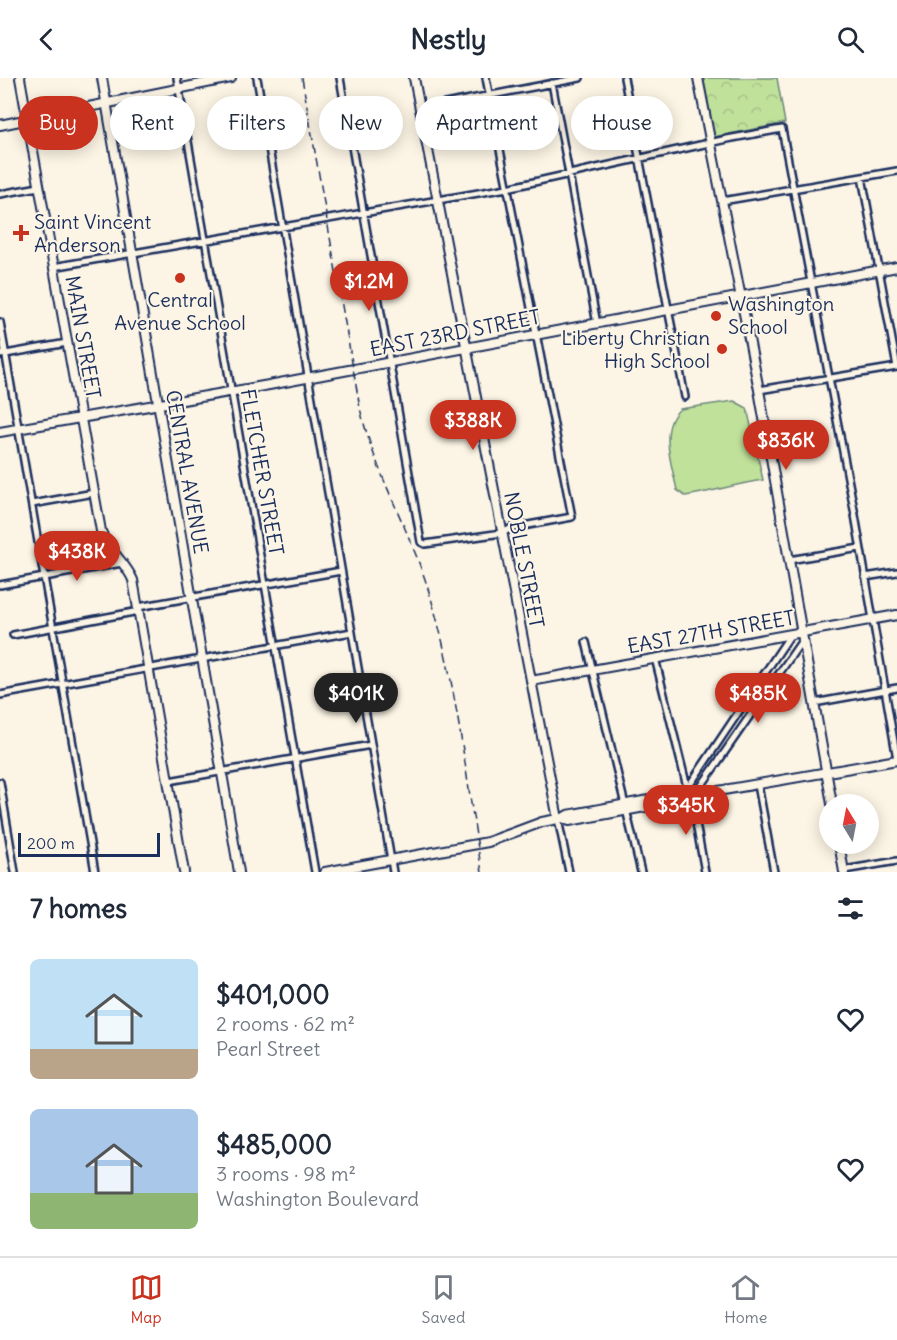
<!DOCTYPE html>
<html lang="en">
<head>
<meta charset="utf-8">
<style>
	body { margin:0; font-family:Delius,sans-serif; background:#f6f6f7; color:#1f2937; height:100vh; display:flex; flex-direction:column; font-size:22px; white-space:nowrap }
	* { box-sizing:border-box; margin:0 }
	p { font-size:20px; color:#747a83 }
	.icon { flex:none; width:33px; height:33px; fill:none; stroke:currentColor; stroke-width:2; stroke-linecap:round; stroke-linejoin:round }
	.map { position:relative; height:794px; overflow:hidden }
	.drawer { display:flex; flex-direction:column; background:#fff; flex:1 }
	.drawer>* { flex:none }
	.banner { position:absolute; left:18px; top:18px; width:861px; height:54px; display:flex; gap:12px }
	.needle { width:39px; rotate:350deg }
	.fabs { position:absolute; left:819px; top:716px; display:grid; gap:12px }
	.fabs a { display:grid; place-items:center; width:60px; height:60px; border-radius:50%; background:#fff; box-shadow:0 3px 15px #0003; font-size:30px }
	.scale { position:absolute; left:18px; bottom:15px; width:142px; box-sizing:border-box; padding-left:6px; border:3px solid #1b2f5e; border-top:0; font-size:16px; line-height:21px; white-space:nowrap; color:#1b2f5e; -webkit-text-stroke:4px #fcf5e5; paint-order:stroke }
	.price { position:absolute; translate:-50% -51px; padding:0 14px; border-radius:21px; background:#c8321e; color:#fff; font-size:20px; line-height:39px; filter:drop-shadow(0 2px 3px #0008) }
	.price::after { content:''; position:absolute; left:50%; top:36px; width:18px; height:14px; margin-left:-9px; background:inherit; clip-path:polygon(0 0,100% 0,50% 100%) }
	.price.current { background:#222; color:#fff }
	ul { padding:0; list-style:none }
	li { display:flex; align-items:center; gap:18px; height:150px; padding:0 30px }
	li span { display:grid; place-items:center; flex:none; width:168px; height:120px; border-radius:9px; color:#555 }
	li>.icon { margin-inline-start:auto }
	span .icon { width:72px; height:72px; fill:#fffc; stroke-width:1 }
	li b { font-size:26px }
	h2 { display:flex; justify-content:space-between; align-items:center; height:72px; padding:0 30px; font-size:26px }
	.pill { padding:0 21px; border-radius:27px; background:#fff; box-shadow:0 3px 15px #0003; font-size:21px; line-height:54px }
	.pill.current { background:#c8321e; color:#fff }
	header { display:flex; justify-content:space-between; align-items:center; height:78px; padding:0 30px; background:#fff; font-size:27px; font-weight:700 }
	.dock { display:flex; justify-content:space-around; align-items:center; height:84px; border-top:2px solid #e0e1e3; background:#fff; font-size:16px; color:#747a83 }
	.dock a { display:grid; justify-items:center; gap:3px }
	.dock .current { color:#c8321e }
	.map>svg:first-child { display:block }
</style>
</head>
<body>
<header><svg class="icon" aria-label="back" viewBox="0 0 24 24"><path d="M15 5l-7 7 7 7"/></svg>Nestly<svg class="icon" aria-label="search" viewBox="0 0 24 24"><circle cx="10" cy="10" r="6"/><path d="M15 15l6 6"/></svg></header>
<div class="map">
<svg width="897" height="794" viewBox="0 0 897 794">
	<defs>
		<pattern id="forest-crowns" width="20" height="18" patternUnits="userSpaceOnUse" patternTransform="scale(1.5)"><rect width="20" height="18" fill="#bfe19a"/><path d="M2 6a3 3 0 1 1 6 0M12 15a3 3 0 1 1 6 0" fill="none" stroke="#a4c187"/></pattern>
	</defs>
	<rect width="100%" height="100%" fill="#fcf5e5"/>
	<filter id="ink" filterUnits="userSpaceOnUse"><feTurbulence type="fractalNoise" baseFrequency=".0167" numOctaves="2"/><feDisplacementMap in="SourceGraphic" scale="12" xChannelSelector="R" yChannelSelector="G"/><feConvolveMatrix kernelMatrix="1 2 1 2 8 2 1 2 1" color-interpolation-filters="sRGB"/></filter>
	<g filter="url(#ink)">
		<!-- green -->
		<path fill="#bfe19a" stroke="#6d887c" stroke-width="1.5" d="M734,323L747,330L763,402C735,406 713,414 685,418L677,412C672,388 658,350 680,331Z"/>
		<!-- forest -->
		<path fill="url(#forest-crowns)" stroke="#6d887c" stroke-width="1.5" d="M703,0H777L785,45L714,59Z"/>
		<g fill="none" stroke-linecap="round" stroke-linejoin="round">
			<defs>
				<path id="street" d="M177,0L315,794
					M257,0L393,794
					M340,0L421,464L425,466L502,455L512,450L572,439L486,0
					M624,0L685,319
					M552,5L597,246
					M419,31L580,0
					M0,116L39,109
					M722,123L897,93
					M53,189L507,110L727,61L782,51L855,437L897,681
					M0,244L95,794
					M0,277L67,265
					M759,312L897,289L862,99
					M32,426L94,415
					M101,458L104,487
					M789,482L860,470
					M865,499L897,494
					M0,507L122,485
					M138,529L341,493
					M13,557L139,533
					M586,564L641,794
					M655,580L688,713
					M0,617L352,554
					M814,625L897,610
					M169,703L371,667
					M0,704L15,794
					M758,707L774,794
					M687,711L791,556
					M695,717L803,561
					M691,718L705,794
					M558,741L569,794
					M844,792L897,783"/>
				<path id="secondary" d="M20,0L101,453C107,472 125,483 133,502L184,794
					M102,0L239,794
					M414,0L558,741
					M698,0L759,312L832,726
					M0,47L231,0
					M0,354L269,307L897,189
					M531,603L897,537
					M563,740L568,737L681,716L689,718L897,682
					M839,765L844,794
					M325,794L488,764L542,744L563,740L569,743L683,722L689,718"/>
			</defs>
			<!-- street casing -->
			<use href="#street" stroke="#1b2f5e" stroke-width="10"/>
			<!-- secondary casing -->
			<use href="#secondary" stroke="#1b2f5e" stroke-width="12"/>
			<!-- street -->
			<use href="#street" stroke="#fcf5e5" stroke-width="5"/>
			<!-- secondary -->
			<use href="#secondary" stroke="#fcf5e5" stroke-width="8"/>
			<!-- rail -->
			<path stroke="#1b2f5e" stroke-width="1.5" stroke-dasharray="9 4.5" stroke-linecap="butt" d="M302,0L360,330C375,396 411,453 430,517C457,606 466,702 482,794"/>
		</g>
	</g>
	<!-- markers -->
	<g fill="#c8321e" stroke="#fcf5e5" stroke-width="2">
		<path d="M18 146h6v6h6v6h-6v6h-6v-6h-6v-6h6z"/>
		<circle cx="180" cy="200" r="6"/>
		<circle cx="716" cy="238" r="6"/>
		<circle cx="722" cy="271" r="6"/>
	</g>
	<g text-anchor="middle" stroke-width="4.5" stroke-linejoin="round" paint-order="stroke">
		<!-- poi labels -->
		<g font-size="20" fill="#1b2f5e" stroke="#fcf5e5" text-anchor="start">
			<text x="34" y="151">Saint Vincent<tspan x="34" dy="23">Anderson</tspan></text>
			<text x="180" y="229" text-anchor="middle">Central<tspan x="180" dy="23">Avenue School</tspan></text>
			<text x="728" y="233">Washington<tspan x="728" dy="23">School</tspan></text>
			<text x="710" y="267" text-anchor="end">Liberty Christian<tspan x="710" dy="23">High School</tspan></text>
		</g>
		<!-- street labels -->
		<g font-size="20" fill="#1b2f5e" stroke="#fcf5e5">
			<text transform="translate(455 255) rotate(-11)" y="7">EAST 23RD STREET</text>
			<text transform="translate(83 259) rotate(80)" y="7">MAIN STREET</text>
			<text transform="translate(187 394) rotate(80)" y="7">CENTRAL AVENUE</text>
			<text transform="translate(262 394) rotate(80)" y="7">FLETCHER STREET</text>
			<text transform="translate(524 482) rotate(79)" y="7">NOBLE STREET</text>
			<text transform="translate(711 554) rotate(-10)" y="7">EAST 27TH STREET</text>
		</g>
	</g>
</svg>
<div class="fabs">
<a><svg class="needle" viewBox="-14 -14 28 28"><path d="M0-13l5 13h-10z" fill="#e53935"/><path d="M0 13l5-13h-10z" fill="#747a83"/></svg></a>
</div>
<div class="scale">200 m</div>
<b class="price" style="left:369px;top:234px">$1.2M</b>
<b class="price" style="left:473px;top:373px">$388K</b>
<b class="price" style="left:786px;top:393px">$836K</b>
<b class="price" style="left:77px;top:504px">$438K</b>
<b class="price current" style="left:356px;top:646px">$401K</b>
<b class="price" style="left:758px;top:646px">$485K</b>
<b class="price" style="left:686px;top:758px">$345K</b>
<div class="banner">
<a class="pill current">Buy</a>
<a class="pill">Rent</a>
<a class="pill">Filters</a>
<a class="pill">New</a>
<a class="pill">Apartment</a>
<a class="pill">House</a>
</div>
</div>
<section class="drawer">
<h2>7 homes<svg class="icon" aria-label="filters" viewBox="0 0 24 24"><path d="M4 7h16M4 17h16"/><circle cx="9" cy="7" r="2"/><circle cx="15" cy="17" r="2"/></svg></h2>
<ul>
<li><span style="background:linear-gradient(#bfe0f5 75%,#b9a48a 0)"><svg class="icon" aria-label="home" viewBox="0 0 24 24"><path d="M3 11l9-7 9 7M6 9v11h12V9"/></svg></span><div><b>$401,000</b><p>2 rooms · 62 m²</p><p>Pearl Street</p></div><svg class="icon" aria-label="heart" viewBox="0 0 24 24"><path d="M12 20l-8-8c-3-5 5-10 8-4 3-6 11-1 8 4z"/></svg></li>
<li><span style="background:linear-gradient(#a9c7e8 70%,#8fb573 0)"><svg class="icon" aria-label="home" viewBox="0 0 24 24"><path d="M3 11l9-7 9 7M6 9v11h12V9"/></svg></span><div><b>$485,000</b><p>3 rooms · 98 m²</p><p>Washington Boulevard</p></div><svg class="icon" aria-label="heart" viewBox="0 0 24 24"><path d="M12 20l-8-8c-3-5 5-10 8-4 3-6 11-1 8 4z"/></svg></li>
</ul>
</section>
<nav class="dock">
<a class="current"><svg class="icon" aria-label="map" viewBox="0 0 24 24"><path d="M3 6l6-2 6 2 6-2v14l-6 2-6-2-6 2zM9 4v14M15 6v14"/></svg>Map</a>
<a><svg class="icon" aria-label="saved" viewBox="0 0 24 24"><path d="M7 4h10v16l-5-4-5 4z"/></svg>Saved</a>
<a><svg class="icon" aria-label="home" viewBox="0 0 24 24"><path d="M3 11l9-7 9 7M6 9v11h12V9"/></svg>Home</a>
</nav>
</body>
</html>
